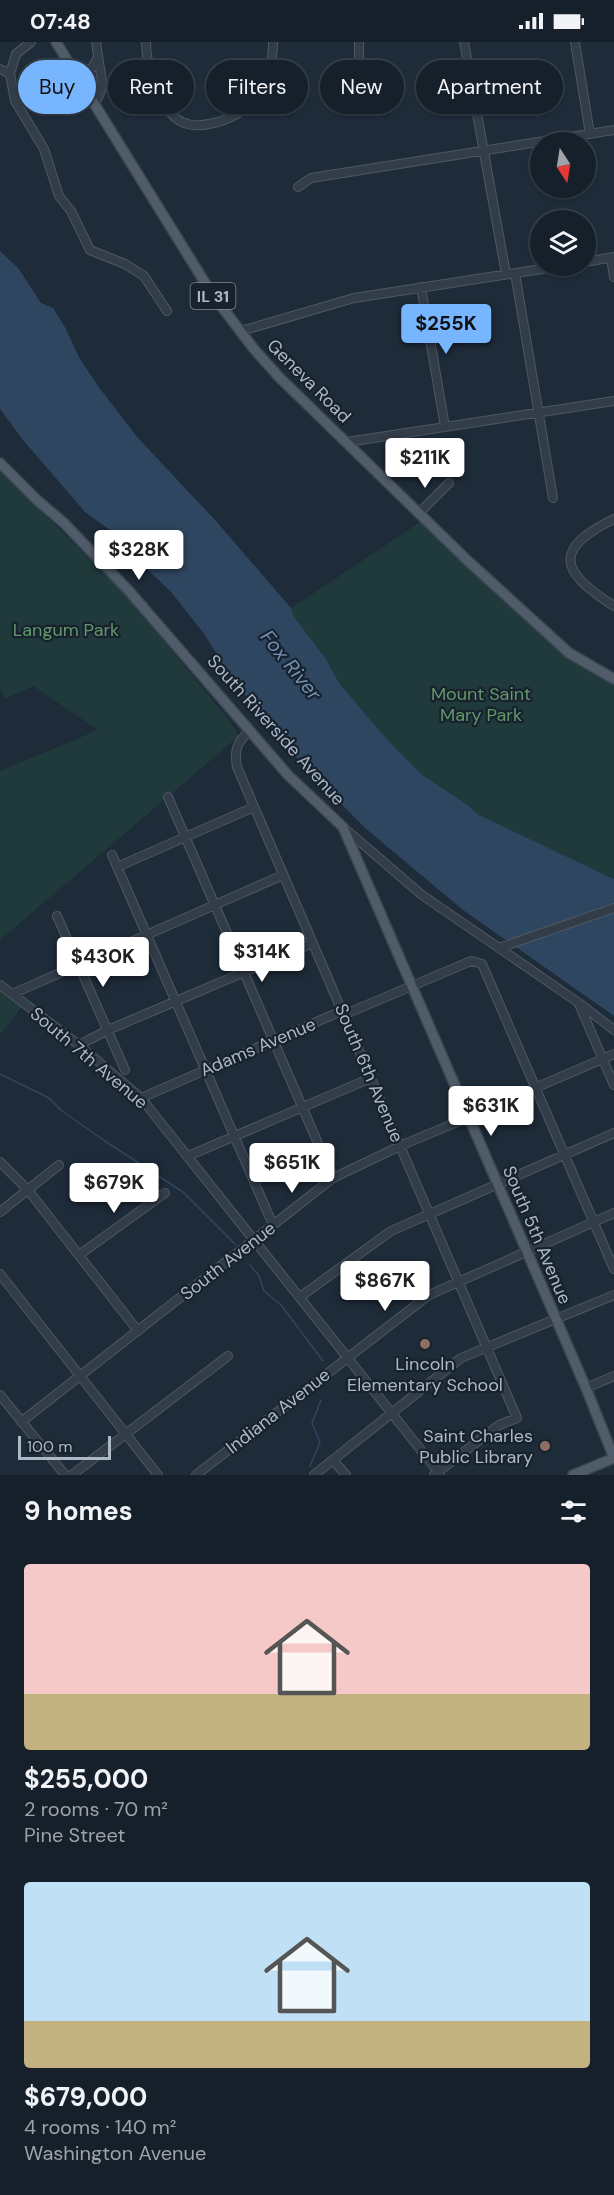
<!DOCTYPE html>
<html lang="en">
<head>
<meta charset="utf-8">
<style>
	body { margin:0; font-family:"DM Sans",sans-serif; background:#232d37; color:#f1f3f6; height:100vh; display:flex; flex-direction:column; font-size:22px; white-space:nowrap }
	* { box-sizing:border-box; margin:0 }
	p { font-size:20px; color:#9ea3a9 }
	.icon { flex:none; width:33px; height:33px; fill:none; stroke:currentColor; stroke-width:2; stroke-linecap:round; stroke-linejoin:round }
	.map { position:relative; height:1433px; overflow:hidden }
	.sheet { display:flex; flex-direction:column; background:#16202b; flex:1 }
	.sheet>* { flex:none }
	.top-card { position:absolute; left:18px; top:18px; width:579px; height:54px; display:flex; gap:12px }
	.needle { width:39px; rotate:168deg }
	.controls { position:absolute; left:530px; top:90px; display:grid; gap:12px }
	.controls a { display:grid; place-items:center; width:66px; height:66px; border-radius:50%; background:#16202b; box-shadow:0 2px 4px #0004,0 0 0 2px #353e47; font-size:30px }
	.scale { position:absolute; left:18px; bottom:15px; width:93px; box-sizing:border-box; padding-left:6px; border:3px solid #acb8c6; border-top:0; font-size:16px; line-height:21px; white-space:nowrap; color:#acb8c6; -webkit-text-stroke:4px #18222e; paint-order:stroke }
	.price { position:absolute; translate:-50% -51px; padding:0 14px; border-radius:6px; background:#fff; color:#222; font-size:20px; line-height:39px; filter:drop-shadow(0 2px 3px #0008) }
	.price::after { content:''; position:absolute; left:50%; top:36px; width:18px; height:14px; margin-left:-9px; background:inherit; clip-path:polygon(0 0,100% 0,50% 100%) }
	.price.selected { background:#78b5ff; color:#111 }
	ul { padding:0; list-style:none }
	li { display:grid; align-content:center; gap:12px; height:318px; padding:0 24px }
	li span { display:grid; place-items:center; height:186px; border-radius:6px; color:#555 }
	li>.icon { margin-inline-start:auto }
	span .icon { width:108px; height:108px; fill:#fffc; stroke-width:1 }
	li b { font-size:26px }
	h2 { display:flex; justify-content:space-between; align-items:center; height:72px; padding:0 24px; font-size:26px }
	.chip { padding:0 21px; border-radius:27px; background:#16202b; box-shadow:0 2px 4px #0004,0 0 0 2px #353e47; font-size:21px; line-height:54px }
	.chip.selected { background:#78b5ff; color:#111 }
	.status { display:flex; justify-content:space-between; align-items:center; height:42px; padding:0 30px; background:#16202b; direction:ltr }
	.status svg { height:16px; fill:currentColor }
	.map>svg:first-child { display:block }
</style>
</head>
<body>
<div class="status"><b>07:48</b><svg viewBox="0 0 49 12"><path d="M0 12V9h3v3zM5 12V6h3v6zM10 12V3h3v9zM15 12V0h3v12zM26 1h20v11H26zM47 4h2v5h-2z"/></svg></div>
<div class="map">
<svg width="614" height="1433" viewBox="0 0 614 1433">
	<rect width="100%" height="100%" fill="#1e2b39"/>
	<!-- green -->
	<path fill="#20393a" d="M0,428L125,552L230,679L239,694L0,898V729L98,688L33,644L5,657L0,645Z
		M420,480L545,597L569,615L614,642V837L477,772L469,764L421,732L385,695L339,641L326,617L294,575L291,566Z
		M0,945L23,963L0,993Z"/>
	<!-- water -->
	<path fill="#2f4660" d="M0,209L18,226L41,261L53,266L65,285L79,315L98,344L138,396L216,479L291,566L294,575L326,617L339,641L385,695L421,732L469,764L477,772L614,837V974L463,868L365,786L302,722L234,640L205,593L171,550L123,504L110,488L85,470L23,398L0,367Z"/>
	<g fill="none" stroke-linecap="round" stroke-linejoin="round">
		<!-- stream -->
		<path stroke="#2f4660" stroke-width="1.5" d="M0,1032L49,1056L62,1069L105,1099L183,1150L236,1203
			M250,1223L259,1234L264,1249L281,1263L323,1319
			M310,1424L320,1400L312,1381L321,1358"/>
		<defs>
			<path id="minor" d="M31,0L16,12L10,32L15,59L44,107L59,154L71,169L90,208L125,222L144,234L167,269
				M146,0C146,24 159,69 182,80C191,84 200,84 209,82C251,75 273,41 273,0
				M359,0V22L362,36
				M464,0L506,232
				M575,0L590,92
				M0,27L10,32
				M78,33L92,26L97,17
				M95,61L101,49L102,40L96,0
				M298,145L311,136L614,88
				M611,216L614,235
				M585,220L614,215
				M515,231L553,456
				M421,245L445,385
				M241,289L354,256L561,224
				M347,400L614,359
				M419,471L449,441
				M614,477C552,507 560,530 614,564
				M249,689C237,701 234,707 237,725L517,1376L499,1383L434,1433
				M168,755L333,1136
				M344,786L422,853L579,961L614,988
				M112,813L273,1183
				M117,825L254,765
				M57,874L125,1028
				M499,906L614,866
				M0,943L79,1003L141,1056L440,1432
				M12,952L283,833
				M579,962L614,1043
				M79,1003L108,988L313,901
				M141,1056L337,971H348L471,919L482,922L614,1227
				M188,1114L371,1036
				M0,1120L28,1148L138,1289
				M0,1170L59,1123
				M79,1213L165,1151
				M0,1232L158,1433
				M300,1255L391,1189L614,1091
				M586,1346L614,1334
				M0,1353L65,1433
				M21,1380L333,1136L400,1104L529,1050L535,1046L614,1012
				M333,1418L346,1433
				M72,1433L228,1314
				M196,1433L429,1253L614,1171
				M314,1433L461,1316L614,1253"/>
			<path id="major" d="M56,0L212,252L254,307L279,335L467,518L569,611L614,637
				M0,421L37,458L64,481L129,549L288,733L343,785L586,1346L614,1416
				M573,1433L614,1416"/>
		</defs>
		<!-- minor casing -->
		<use href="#minor" stroke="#4d5864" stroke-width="10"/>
		<!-- major casing -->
		<use href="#major" stroke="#3c4653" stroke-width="12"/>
		<!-- minor -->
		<use href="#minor" stroke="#323d49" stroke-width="8"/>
		<!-- major -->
		<use href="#major" stroke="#505c6a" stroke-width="9"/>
	</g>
	<!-- markers -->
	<g fill="#8d6e63" stroke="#18222e" stroke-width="2">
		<circle cx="425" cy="1302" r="6"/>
		<circle cx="545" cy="1404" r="6"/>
	</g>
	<g text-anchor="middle" stroke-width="4.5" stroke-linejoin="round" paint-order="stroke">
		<!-- shield labels -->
		<rect fill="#18222e" stroke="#808b98" stroke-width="1.5" x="190.5" y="241" width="45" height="26" rx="4.5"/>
		<g font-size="16" font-weight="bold" fill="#acb8c6">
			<text x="213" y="260">IL 31</text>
		</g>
		<!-- street labels -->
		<g font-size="18" fill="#acb8c6" stroke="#18222e">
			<text transform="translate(309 339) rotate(45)" y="6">Geneva Road</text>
			<text transform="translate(276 688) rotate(48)" y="6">South Riverside Avenue</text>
			<text transform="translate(258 1005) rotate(-23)" y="6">Adams Avenue</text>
			<text transform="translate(89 1016) rotate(40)" y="6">South 7th Avenue</text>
			<text transform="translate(369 1031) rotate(67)" y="6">South 6th Avenue</text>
			<text transform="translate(537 1193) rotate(67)" y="6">South 5th Avenue</text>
			<text transform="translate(228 1219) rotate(-38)" y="6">South Avenue</text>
			<text transform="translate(278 1369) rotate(-38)" y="6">Indiana Avenue</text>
		</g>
		<!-- park labels -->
		<g font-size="18" fill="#62986b" stroke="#18222e">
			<text x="66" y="594">Langum Park</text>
			<text x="481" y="658">Mount Saint<tspan x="481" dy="21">Mary Park</tspan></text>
		</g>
		<!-- poi labels -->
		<g font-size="18" fill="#acb8c6" stroke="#18222e">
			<text x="425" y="1328">Lincoln<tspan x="425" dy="21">Elementary School</tspan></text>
			<text x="533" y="1400" text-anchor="end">Saint Charles<tspan x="533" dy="21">Public Library</tspan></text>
		</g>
		<!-- water labels -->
		<g font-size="20" font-style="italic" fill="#7290b2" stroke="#18222e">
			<text transform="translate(291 623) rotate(51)" y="7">Fox River</text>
		</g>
	</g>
</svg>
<div class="controls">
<a><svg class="needle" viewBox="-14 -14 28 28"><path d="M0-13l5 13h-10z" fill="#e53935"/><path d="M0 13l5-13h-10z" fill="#9ea3a9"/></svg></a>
<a><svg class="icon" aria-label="layers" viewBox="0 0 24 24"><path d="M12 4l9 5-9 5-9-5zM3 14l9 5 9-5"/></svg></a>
</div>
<div class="scale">100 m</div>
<b class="price selected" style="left:446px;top:313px">$255K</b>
<b class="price" style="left:425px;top:447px">$211K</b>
<b class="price" style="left:139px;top:539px">$328K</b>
<b class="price" style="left:262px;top:941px">$314K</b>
<b class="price" style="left:103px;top:946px">$430K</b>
<b class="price" style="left:491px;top:1095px">$631K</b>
<b class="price" style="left:292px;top:1152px">$651K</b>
<b class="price" style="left:114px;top:1172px">$679K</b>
<b class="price" style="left:385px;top:1270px">$867K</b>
<div class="top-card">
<a class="chip selected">Buy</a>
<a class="chip">Rent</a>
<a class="chip">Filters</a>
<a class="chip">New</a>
<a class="chip">Apartment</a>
</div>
</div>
<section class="sheet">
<h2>9 homes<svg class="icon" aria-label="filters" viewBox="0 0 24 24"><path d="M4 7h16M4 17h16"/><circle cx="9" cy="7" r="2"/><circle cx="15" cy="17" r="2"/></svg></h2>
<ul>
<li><span style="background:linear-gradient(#f6c9c9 70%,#c2b280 0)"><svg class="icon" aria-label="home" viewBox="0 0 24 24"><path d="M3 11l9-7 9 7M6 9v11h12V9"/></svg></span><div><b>$255,000</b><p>2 rooms · 70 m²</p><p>Pine Street</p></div></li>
<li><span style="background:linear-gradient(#bfe0f5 75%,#c2b280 0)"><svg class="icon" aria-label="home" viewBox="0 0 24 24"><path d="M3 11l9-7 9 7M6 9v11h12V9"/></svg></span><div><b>$679,000</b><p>4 rooms · 140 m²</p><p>Washington Avenue</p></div></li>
</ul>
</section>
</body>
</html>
